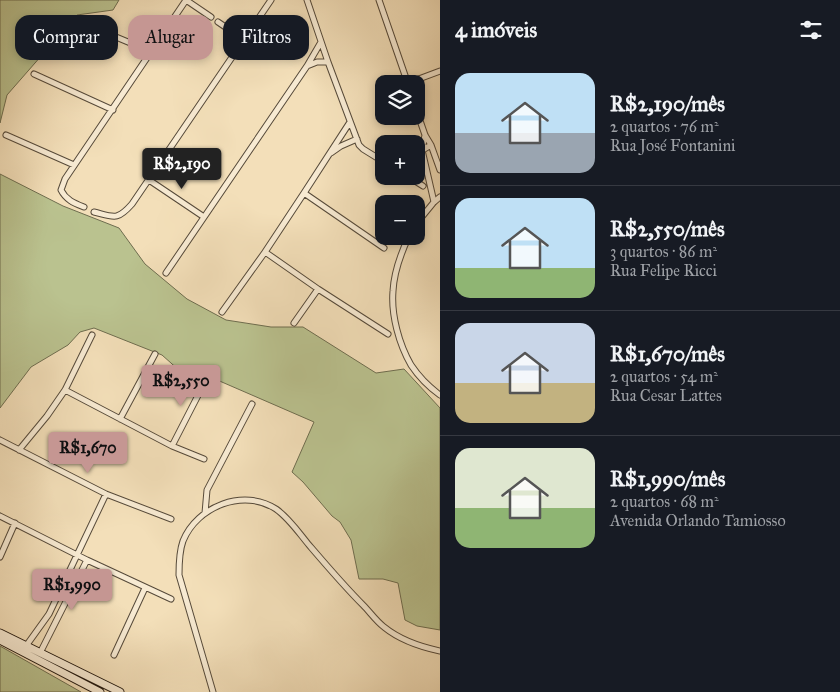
<!DOCTYPE html>
<html lang="pt">
<head>
<meta charset="utf-8">
<style>
	body { margin:0; font-family:"IM FELL Great Primer",serif; background:#242831; color:#f1f3f6; height:100vh; display:flex; flex-direction:column; font-size:19px; white-space:nowrap }
	* { box-sizing:border-box; margin:0 }
	p { font-size:16px; color:#9ea1a6 }
	.icon { flex:none; width:28px; height:28px; fill:none; stroke:currentColor; stroke-width:2; stroke-linecap:round; stroke-linejoin:round }
	.map { position:relative; flex:1; overflow:hidden }
	.drawer { display:flex; flex-direction:column; background:#171b24; width:400px }
	.drawer>* { flex:none }
	.guide { position:absolute; left:15px; top:15px; width:350px; height:45px; display:flex; gap:10px }
	.fabs { position:absolute; left:375px; top:75px; display:grid; gap:10px }
	.fabs a { display:grid; place-items:center; width:50px; height:50px; border-radius:10px; background:#171b24; box-shadow:0 2px 8px #0003; font-size:25px }
	.price { position:absolute; translate:-50% -42px; padding:0 11px; border-radius:5px; background:#c59692; color:#111; font-size:16px; line-height:32px; filter:drop-shadow(0 1px 2px #0008) }
	.price::after { content:''; position:absolute; left:50%; top:30px; width:15px; height:11px; margin-left:-8px; background:inherit; clip-path:polygon(0 0,100% 0,50% 100%) }
	.price.active { background:#222; color:#fff }
	ul { padding:0; list-style:none }
	li { display:flex; align-items:center; gap:15px; height:125px; padding:0 15px }
	li+li { border-top:1px solid #363941 }
	li span { display:grid; place-items:center; flex:none; width:140px; height:100px; border-radius:15px; color:#555 }
	li>.icon { margin-inline-start:auto }
	span .icon { width:60px; height:60px; fill:#fffc; stroke-width:1 }
	li b { font-size:21px }
	h2 { display:flex; justify-content:space-between; align-items:center; height:60px; padding:0 15px; font-size:21px }
	.chip { padding:0 18px; border-radius:15px; background:#171b24; box-shadow:0 2px 8px #0003; font-size:18px; line-height:45px }
	.chip.active { background:#c59692; color:#111 }
	main { display:flex; flex:1; min-height:0 }
	.map>svg:first-child { display:block }
</style>
</head>
<body>
<main>
<div class="map">
<svg width="440" height="692" viewBox="0 0 440 692">
	<rect width="100%" height="100%" fill="#f3dfb9"/>
	<filter id="stains"><feTurbulence type="fractalNoise" baseFrequency=".004" numOctaves="4"/><feColorMatrix values="0 0 0 0 .2 0 0 0 0 .09 0 0 0 0 .02 0 0 0 .5 -.17"/></filter>
	<radialGradient id="worn" r=".72"><stop offset=".6" stop-color="#630" stop-opacity="0"/><stop offset="1" stop-color="#630" stop-opacity=".3"/></radialGradient>
	<!-- green -->
	<path fill="#bac28f" stroke="#6e6d4f" d="M0,0H119L113,10L77,15L7,95L0,123Z
		M0,174L63,206L119,228L145,264L187,299L226,320L271,327H303L376,373L404,369L440,408V630L417,626L405,620L398,583L383,579H359L351,540L340,522L332,516L303,482L292,472L314,422L208,376L181,372L162,355L94,328L80,332L68,345L31,367L0,408Z
		M0,646L81,692H0Z"/>
	<g fill="none" stroke-linecap="round" stroke-linejoin="round">
		<defs>
			<path id="street" d="M186,0L211,17
				M307,0L328,62L359,145L363,149L384,162
				M379,0L408,84
				M80,22L152,52
				M218,22L243,39
				M307,66L317,62H328
				M34,74L113,110
				M408,83L440,71
				M416,109L425,135L431,145L440,170
				M6,135L74,165
				M425,135L422,150L434,202
				M331,153L341,146L357,139
				M416,154L431,145
				M407,176L423,186
				M149,180L204,217
				M304,193L384,248
				M84,207C74,203 66,200 61,190L65,179L186,0
				M94,212C114,217 117,221 132,204L271,0
				M416,224L434,202L440,197
				M409,236C401,253 394,272 393,291C391,315 399,344 411,365C419,377 429,387 440,395
				M265,252L318,289L388,334
				M166,273L307,66L321,42
				M222,312L265,252L304,193L350,122
				M294,323L318,289
				M65,390L172,446L204,459
				M120,419L155,354
				M0,440L106,494L171,519
				M172,446L208,376
				M19,450L47,416L65,390L92,335
				M205,513L207,490L252,404
				M0,516L87,560L171,599
				M0,557L15,523
				M26,646L49,614L106,494
				M40,653L87,560
				M114,655L145,588
				M213,692L179,575C179,564 179,552 183,541C197,506 244,488 276,509C289,518 299,533 309,545C327,566 344,586 363,605C370,612 376,621 384,627C400,640 421,647 440,651"/>
			<path id="secondary" d="M0,633L120,692
				M0,640L100,692"/>
		</defs>
		<!-- street casing -->
		<use href="#street" stroke="#564a3a" stroke-width="7"/>
		<!-- secondary casing -->
		<use href="#secondary" stroke="#22180f" stroke-width="9"/>
		<!-- street -->
		<use href="#street" stroke="#f7ead2" stroke-width="5"/>
		<!-- secondary -->
		<use href="#secondary" stroke="#f7ead2" stroke-width="7"/>
	</g>
	<rect width="100%" height="100%" filter="url(#stains)"/>
	<rect width="100%" height="100%" fill="url(#worn)"/>
</svg>
<div class="fabs">
<a><svg class="icon" aria-label="layers" viewBox="0 0 24 24"><path d="M12 4l9 5-9 5-9-5zM3 14l9 5 9-5"/></svg></a>
<a>+</a>
<a>−</a>
</div>
<b class="price active" style="left:182px;top:190px">R$2,190</b>
<b class="price" style="left:181px;top:407px">R$2,550</b>
<b class="price" style="left:88px;top:474px">R$1,670</b>
<b class="price" style="left:72px;top:611px">R$1,990</b>
<div class="guide">
<a class="chip">Comprar</a>
<a class="chip active">Alugar</a>
<a class="chip">Filtros</a>
</div>
</div>
<section class="drawer">
<h2>4 imóveis<svg class="icon" aria-label="filters" viewBox="0 0 24 24"><path d="M4 7h16M4 17h16"/><circle cx="9" cy="7" r="2"/><circle cx="15" cy="17" r="2"/></svg></h2>
<ul>
<li><span style="background:linear-gradient(#bfe0f5 60%,#9aa5b1 0)"><svg class="icon" aria-label="home" viewBox="0 0 24 24"><path d="M3 11l9-7 9 7M6 9v11h12V9"/></svg></span><div><b>R$2,190/mês</b><p>2 quartos · 76 m²</p><p>Rua José Fontanini</p></div></li>
<li><span style="background:linear-gradient(#bfe0f5 70%,#8fb573 0)"><svg class="icon" aria-label="home" viewBox="0 0 24 24"><path d="M3 11l9-7 9 7M6 9v11h12V9"/></svg></span><div><b>R$2,550/mês</b><p>3 quartos · 86 m²</p><p>Rua Felipe Ricci</p></div></li>
<li><span style="background:linear-gradient(#c9d6e8 60%,#c2b280 0)"><svg class="icon" aria-label="home" viewBox="0 0 24 24"><path d="M3 11l9-7 9 7M6 9v11h12V9"/></svg></span><div><b>R$1,670/mês</b><p>2 quartos · 54 m²</p><p>Rua Cesar Lattes</p></div></li>
<li><span style="background:linear-gradient(#dfe7d0 60%,#8fb573 0)"><svg class="icon" aria-label="home" viewBox="0 0 24 24"><path d="M3 11l9-7 9 7M6 9v11h12V9"/></svg></span><div><b>R$1,990/mês</b><p>2 quartos · 68 m²</p><p>Avenida Orlando Tamiosso</p></div></li>
</ul>
</section>
</main>
</body>
</html>
